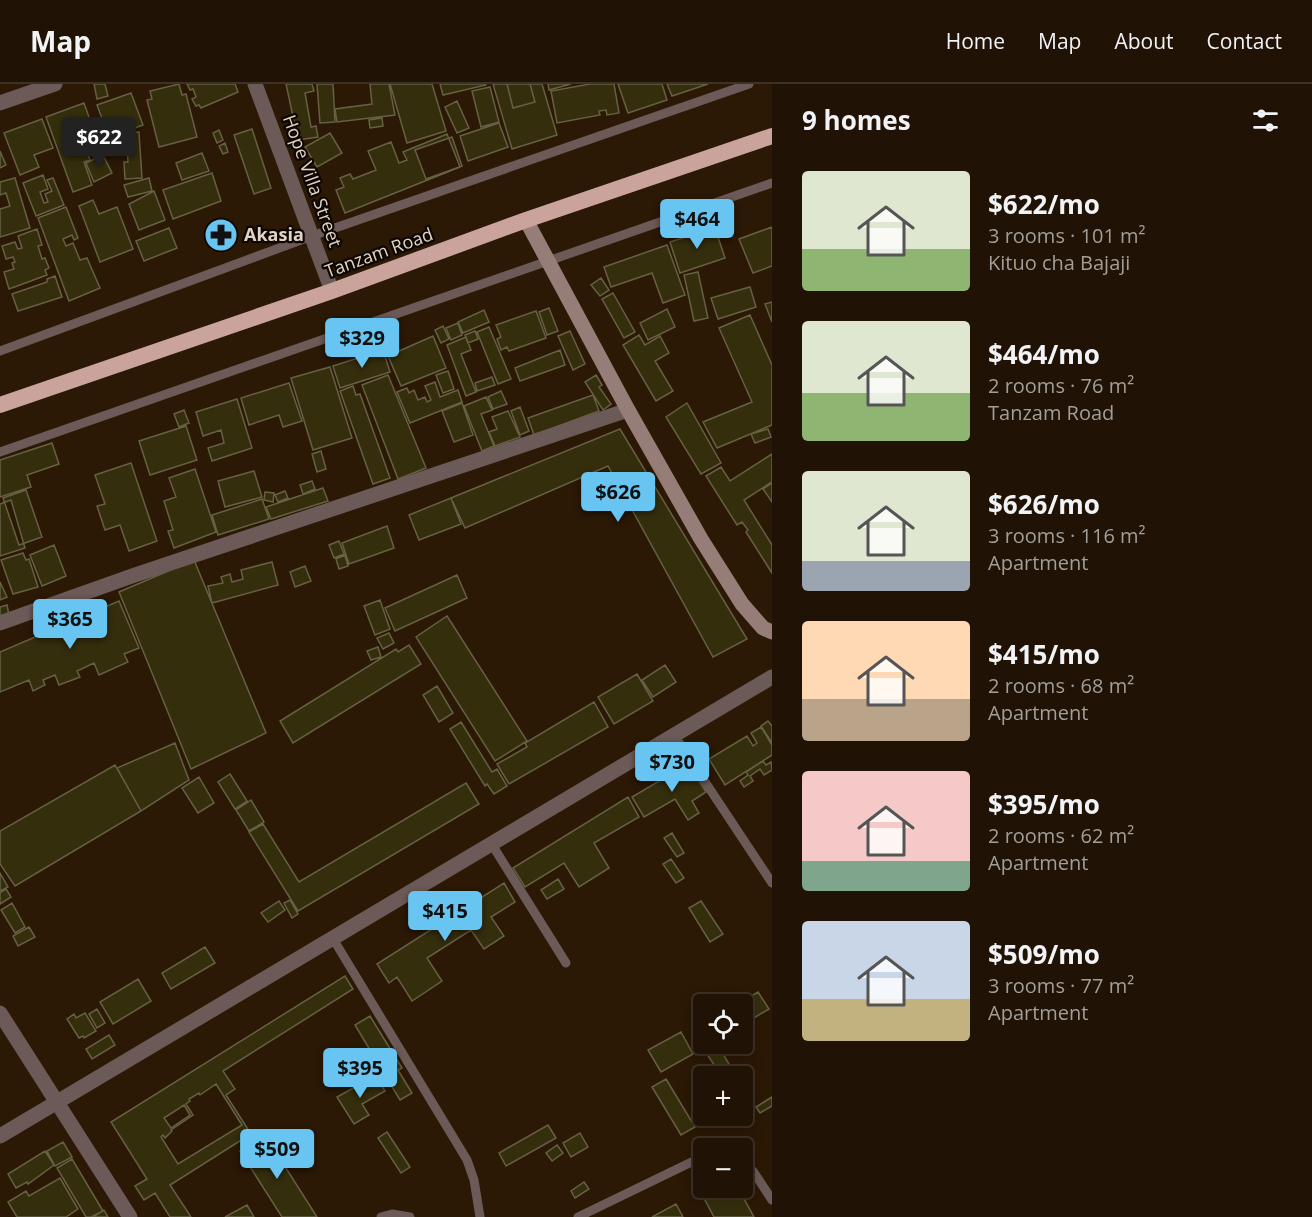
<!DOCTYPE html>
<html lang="en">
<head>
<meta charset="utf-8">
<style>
	body { margin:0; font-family:"Open Sans",sans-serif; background:#281b0e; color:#f1f3f6; height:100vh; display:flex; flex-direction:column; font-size:22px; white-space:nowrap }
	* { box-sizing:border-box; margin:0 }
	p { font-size:20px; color:#a29e9a }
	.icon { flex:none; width:33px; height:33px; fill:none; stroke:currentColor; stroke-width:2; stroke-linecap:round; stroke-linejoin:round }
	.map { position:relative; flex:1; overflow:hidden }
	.details { display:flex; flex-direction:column; background:#201204; width:540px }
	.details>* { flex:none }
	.tools { position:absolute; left:693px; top:910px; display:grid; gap:12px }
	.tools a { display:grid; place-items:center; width:60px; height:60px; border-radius:6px; background:#201204; box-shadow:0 3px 15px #0003,0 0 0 2px #3d3226; font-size:30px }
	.price { position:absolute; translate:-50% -51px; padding:0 14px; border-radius:6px; background:#68c4f0; color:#111; font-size:20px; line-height:39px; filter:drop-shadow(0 2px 3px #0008) }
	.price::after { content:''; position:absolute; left:50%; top:36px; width:18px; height:14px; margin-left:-9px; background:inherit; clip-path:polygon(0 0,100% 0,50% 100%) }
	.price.selected { background:#222; color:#fff }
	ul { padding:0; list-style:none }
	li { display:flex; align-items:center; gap:18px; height:150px; padding:0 30px }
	li span { display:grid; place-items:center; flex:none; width:168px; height:120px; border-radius:6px; color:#555 }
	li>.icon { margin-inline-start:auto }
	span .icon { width:72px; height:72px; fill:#fffc; stroke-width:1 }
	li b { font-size:26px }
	h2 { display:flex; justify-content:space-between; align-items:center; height:72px; padding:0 30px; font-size:26px }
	header { display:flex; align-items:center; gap:36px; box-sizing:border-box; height:84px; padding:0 30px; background:#201204; border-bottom:2px solid #3d3226 }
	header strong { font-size:28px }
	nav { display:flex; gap:33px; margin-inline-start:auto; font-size:21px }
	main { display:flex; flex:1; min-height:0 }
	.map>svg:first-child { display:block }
</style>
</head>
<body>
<header>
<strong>Map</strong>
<nav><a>Home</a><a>Map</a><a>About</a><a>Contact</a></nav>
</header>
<main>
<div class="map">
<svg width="772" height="1133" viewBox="0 0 772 1133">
	<rect width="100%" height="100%" fill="#2b1805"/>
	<!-- building -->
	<path fill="#352e0d" stroke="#666044" stroke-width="1.5" fill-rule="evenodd" d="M94,0H105L108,12L97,15Z
		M179,0L182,11L186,10L197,53L159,63L147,16L152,15L150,7Z
		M187,0H235L238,8L201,24L199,21L196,22L192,15L196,13L193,5L190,6Z
		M286,0H312L314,7L305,9L311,43L316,42L318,53L298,56Z
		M317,0H333L335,38L320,39Z
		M370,0H389L395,31L337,38L335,25L372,20Z
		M390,0H432L446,47L407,59Z
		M440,0H486V1L443,11Z
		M493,0H507L513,24L535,18L530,0H542L557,51L512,65Z
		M507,0H530L535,18L513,24Z
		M548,0H571L549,6Z
		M590,0H614L619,29L607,31L606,26L599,27L600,31L557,39L551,7Z
		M618,0H662L667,16L628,29Z
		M667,0H708L672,12Z
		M490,3L499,38L481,43L472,7Z
		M131,9L143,41L109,53L97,21Z
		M457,17L469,44L457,49L445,23Z
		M84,19L101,67L88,71L90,76L84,78L92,101L73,108L46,33Z
		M382,34L383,42L370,44L369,36Z
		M42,35L53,64L34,71L39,83L20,91L4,49Z
		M499,39L508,63L468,77L460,52Z
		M252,45L271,104L254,110L234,51Z
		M219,46L223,56L217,59L213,49Z
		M139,48L142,94L125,95L124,78H128L126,49Z
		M330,49L342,69L317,83L305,63Z
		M447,50L460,83L345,129L336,106L344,103L340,94L350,90L353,95L376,86L368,67L391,58L399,79L407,76L403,68Z
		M452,53L462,82L426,95L415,66Z
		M225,59L228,68L223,70L219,62Z
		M0,67L6,81L0,84Z
		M202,69L209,87L182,96L176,79Z
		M103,71L112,89L94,98L86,79Z
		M212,89L221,117L173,135L163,106Z
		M43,91L48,105L40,108L44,119L48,118L45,110L52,107L47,96L53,94L64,121L36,132L23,99Z
		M15,94L30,144L0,153V125L10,122L6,109L0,111V98Z
		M149,94L152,107L128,113L124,101Z
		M154,107L165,136L139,146L129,120Z
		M93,116L99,130L117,123L133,165L100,178L79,122Z
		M66,123L78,154L74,156L72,151L63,155L66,162L73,159L80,176L87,174L100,204L69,217L38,134Z
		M772,143V182L753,189L739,155Z
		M169,144L177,164L144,177L136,157Z
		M715,144L725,174L680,189L670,158Z
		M37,145L42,161L38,162L42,175L45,174L49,184L45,186L47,191L9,205L4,188L14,185L12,179L15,178L13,173L6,175L2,162L15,158L18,165L22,164L18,152Z
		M667,161L685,211L663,219L652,189L611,203L604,183Z
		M698,188L708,234L694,237L684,191Z
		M55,192L62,213L18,227L12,210L47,198V195Z
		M601,194L609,206L600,212L591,201Z
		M750,203L756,223L718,235L711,214Z
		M613,209L635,248L624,254L602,215Z
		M772,218V238L765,220Z
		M549,224L558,247L547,251L539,228Z
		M667,225L675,243L648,256L640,239Z
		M484,226L489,238L463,249L458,238Z
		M536,227L546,254L509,267L507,263L501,266L497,255L501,253L496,241Z
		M750,231L772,281V341L717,364L703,338L752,318L719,244Z
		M458,239L462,251L451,256L446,244Z
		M443,242L449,255L441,259L435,246Z
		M489,243L511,295L498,300L477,248Z
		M475,247L478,255L468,259L465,251Z
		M570,247L585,280L573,286L558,252Z
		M639,251L645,261L660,252L669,269L655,277L673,307L656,317L623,261Z
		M433,252L446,284L401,302L388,272Z
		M466,253L471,266L461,270L476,308L466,312L447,261Z
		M383,266L390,288L340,304L333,282Z
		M560,266L565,281L520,297L515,284Z
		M330,283L352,354L313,366L291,294Z
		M448,287L454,305L443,309L436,291Z
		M388,291L426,384L398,395L362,301Z
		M596,291L602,301L599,303L611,320L603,326L585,298Z
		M492,293L495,301L477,307L475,299Z
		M435,298L440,313L458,306L462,318L410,339L397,308L407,304L409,309L414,306L418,316L425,313L427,318L431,316L425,302Z
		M289,299L302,337L283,343L279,331L249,341L241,314Z
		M353,302L356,311L360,310L390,394L373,400L340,307Z
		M501,307L507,320L493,325L488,313Z
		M593,311L599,327L534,351L528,334Z
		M486,313L492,326L481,330L494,362L482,367L464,322Z
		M237,315L252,364L212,377L208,364L224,359L221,346L203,352L196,328Z
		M462,319L473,351L454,358L442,327Z
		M687,319L721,379L701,390L666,333Z
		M520,323L529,347L520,351L511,327Z
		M184,326L189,339L179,343L174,330Z
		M508,327L520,353L495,362L489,348L497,345L492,333Z
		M186,342L197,376L150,391L139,357Z
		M620,345L747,555L713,573L608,382L465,444L451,414Z
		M768,345L771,353L755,359L751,350Z
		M52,359L59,380L27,391L31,403L0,413V376Z
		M321,367L326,385L317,388L312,370Z
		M772,370V398L744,416L772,461V489L746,448L748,446L742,438L737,441L706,392L721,383L730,397Z
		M131,379L157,457L129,467L120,441L105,446L97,422L105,420L95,391Z
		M195,385L216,448L174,464L168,447L173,446L164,417L176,413L169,394Z
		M254,387L262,413L225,423L218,397Z
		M312,397L315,405L303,410L300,401Z
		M772,399V418L763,405Z
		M323,404L328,417L271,435L266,423Z
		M26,406L42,453L19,461L3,414Z
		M285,407L288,414L278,418L275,411Z
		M265,408L274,409L273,418L264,416Z
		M451,414L461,440L419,456L409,431Z
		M262,415L269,435L218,451L212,431Z
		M11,416L25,464L0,472V420Z
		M387,442L394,464L349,480L342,459Z
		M339,457L344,470L334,474L329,461Z
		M54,461L66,492L42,502L30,471Z
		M23,469L26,476L29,475L38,503L13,510L1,476Z
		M345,471L348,482L339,485L336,475Z
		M194,476L266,649L191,685L119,508Z
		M272,478L278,501L212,519L208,502L223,499L221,493L230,490L232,498L243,495L241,486Z
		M305,482L311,497L295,503L290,488Z
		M457,491L467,514L395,547L385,524Z
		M0,498L7,513L0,516Z
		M380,516L390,545L375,551L364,522Z
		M119,517L139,564L124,570L128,578L99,591L94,579L77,587L80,593L59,601L55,591L43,596L45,601L33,607L29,596L0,608V568Z
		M7,521L9,531L0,533V523Z
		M447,532L527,657L495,677L416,553Z
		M389,549L394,559L383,565L377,554Z
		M409,561L421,580L293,659L280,637L396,565L398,568Z
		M378,563L381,573L371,576L367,567Z
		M665,581L676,598L653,613L642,596Z
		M637,590L653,617L614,640L598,613Z
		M437,602L453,629L439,638L423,611Z
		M594,618L608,643L509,700L497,680L527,663L525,659Z
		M768,637L772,642V659L761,642Z
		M461,638L492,688L497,685L507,702L494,710L487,700L485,702L450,645Z
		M761,643L772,661V671L725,701L709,675L747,652L753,662L757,659L751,649Z
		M175,659L189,696L141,727L117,684Z
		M763,677L766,681L771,678L772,686L764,691L760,685L750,692L753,697L744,703L740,697L748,691L746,688Z
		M688,680L706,708L692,717L699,729L688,736L675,715L644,733L632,713Z
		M115,681L141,727L15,802L0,780V747Z
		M230,690L247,717L235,725L218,698Z
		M199,693L214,719L198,729L182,704Z
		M466,699L479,720L298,827L249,748L263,740L299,798Z
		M628,713L639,733L594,759L609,784L579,803L564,779L525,803L513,784Z
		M251,716L264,738L249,747L236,726Z
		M672,749L684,769L677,773L664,754Z
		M671,775L684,794L676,799L663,780Z
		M0,789L8,803L0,807Z
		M558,795L564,805L547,815L541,806Z
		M504,799L515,818L491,833L504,852L484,865L471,846L427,874L442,897L412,917L397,893L389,899L377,880Z
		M6,805L11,813L0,820V809Z
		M290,816L298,830L292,834L284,819Z
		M279,817L285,826L268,838L261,829Z
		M701,817L723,850L710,858L689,824Z
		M12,819L25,843L15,849L1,826Z
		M29,843L35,853L18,862L13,852Z
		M205,863L215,879L171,905L162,889Z
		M345,892L353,905L223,987L235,1005L226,1011L251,1050L170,1101L191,1133H170L155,1109L144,1116L135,1102L147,1095L111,1038ZM216,1000L242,1041L178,1080L161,1053L163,1051L165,1054L172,1047L171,1046L193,1031L186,1020L190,1017L189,1015L199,1009L200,1011ZM184,1021L190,1031L171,1044L164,1034Z
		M138,895L151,917L113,940L100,918Z
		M758,908L769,925L742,941V921H736Z
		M97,925L105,939L97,944L89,930Z
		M85,929L96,947L84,954L83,952L79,954L67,935L74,930L76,934Z
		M370,932L402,984L398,986L412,1009L400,1016L355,941Z
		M681,948L693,970L661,988L648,966Z
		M109,951L115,961L92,975L86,965Z
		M719,963L733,987L724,993H722L707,970Z
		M373,993L377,1001L380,999L385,1007L362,1020L369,1031L354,1040L337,1013Z
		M666,995L695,1043L681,1051L652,1003Z
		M772,1013V1022L760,1029L756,1023Z
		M548,1041L556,1054L506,1082L499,1069Z
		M387,1048L410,1083L401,1089L378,1054Z
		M580,1049L588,1063L571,1073L563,1059Z
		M265,1051L317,1133H282L240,1067Z
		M63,1058L72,1073L55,1082L47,1067Z
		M557,1061L563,1069L552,1077L546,1069Z
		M45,1067L54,1081L28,1100L27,1098L16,1104L8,1090Z
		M72,1075L103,1127L91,1133H86L57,1084Z
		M60,1094L78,1125L66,1133H17L8,1118L26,1107L29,1112Z
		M704,1097V1104H738L754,1133H714L697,1101Z
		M584,1098L589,1105L575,1114L571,1107Z
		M676,1120L683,1133H652Z
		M247,1121L254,1133H225Z
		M104,1126L108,1133H93Z"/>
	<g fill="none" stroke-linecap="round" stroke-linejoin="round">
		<!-- service -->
		<path stroke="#6b5a57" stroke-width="9" d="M0,267L312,152L749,0
			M0,368L772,99
			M674,651L772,799
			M491,759L566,879
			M332,853L467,1076L474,1096L480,1133
			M742,1077L753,1087L772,1116
			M381,1133L392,1130L410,1133
			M578,1133L704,1072"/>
		<!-- minor -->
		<path stroke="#6b5a57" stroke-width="15" d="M255,0L332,207
			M0,19L55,0
			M0,539L132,492L628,326
			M0,1052L772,593"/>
		<!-- tertiary -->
		<path stroke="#6b5a57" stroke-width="15" d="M0,929L130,1133"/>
		<!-- secondary -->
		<path stroke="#977d77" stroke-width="15" d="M526,136L628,326L701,455L742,520L763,544L772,548"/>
		<!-- trunk -->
		<path stroke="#caa49c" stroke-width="16" d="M0,321L332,207L526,136L772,52"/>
	</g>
	<!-- icons -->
	<defs>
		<symbol id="pharmacy-disc" viewBox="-11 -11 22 22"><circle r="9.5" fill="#68c4f0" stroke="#0d0601"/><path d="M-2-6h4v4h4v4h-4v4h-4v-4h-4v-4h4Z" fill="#111"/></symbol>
	</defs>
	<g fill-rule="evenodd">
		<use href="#pharmacy-disc" x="202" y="132" width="38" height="38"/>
	</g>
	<g text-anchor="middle" stroke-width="4.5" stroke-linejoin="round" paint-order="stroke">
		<!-- street labels -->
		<g font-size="18" fill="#e0d3c7" stroke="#0d0601">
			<text transform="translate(312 97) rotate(70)" y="6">Hope Villa Street</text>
			<text transform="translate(379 169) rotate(-20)" y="6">Tanzam Road</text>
		</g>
		<!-- poi labels -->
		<g font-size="18" font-weight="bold" fill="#e0d3c7" stroke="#0d0601" text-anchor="start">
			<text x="244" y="157">Akasia</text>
		</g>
	</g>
</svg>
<div class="tools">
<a><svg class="icon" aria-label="locate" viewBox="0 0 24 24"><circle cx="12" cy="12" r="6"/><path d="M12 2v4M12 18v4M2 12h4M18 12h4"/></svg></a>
<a>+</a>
<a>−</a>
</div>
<b class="price selected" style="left:99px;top:84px">$622</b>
<b class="price" style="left:697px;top:166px">$464</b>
<b class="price" style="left:362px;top:285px">$329</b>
<b class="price" style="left:618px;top:439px">$626</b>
<b class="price" style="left:70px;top:566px">$365</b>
<b class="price" style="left:672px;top:709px">$730</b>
<b class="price" style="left:445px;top:858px">$415</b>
<b class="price" style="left:360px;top:1015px">$395</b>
<b class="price" style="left:277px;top:1096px">$509</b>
</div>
<section class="details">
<h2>9 homes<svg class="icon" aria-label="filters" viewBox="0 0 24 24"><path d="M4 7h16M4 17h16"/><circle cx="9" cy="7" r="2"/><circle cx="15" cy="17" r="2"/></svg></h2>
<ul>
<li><span style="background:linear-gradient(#dfe7d0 65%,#8fb573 0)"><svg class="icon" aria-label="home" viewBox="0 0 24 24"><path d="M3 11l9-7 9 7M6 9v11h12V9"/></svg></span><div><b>$622/mo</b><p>3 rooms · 101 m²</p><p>Kituo cha Bajaji</p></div></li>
<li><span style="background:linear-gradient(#dfe7d0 60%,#8fb573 0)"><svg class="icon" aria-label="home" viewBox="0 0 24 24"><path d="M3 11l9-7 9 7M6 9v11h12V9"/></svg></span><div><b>$464/mo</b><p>2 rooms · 76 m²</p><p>Tanzam Road</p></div></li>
<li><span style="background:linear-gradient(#dfe7d0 75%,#9aa5b1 0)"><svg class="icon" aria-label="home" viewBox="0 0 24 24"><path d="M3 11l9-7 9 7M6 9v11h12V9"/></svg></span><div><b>$626/mo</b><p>3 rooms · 116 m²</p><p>Apartment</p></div></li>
<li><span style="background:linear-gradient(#ffd9b3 65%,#b9a48a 0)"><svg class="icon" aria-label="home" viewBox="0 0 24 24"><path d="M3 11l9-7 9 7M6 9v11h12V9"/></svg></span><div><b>$415/mo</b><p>2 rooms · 68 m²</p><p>Apartment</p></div></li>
<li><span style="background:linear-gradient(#f6c9c9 75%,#7fa58c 0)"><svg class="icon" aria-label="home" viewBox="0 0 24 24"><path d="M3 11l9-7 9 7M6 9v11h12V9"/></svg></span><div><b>$395/mo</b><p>2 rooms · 62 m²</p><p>Apartment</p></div></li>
<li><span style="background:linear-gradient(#c9d6e8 65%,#c2b280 0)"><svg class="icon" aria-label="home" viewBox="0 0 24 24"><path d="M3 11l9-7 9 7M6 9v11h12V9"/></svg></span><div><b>$509/mo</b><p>3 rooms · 77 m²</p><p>Apartment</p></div></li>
</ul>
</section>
</main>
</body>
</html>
